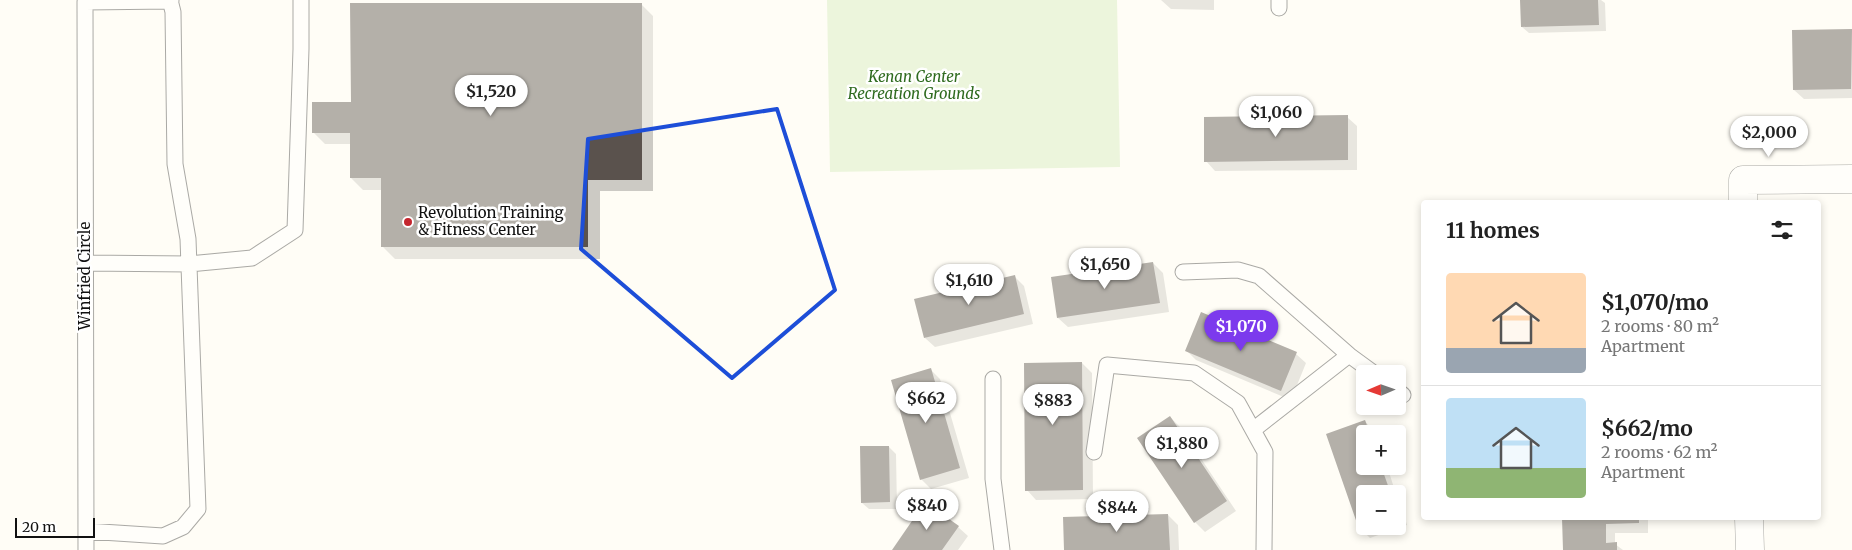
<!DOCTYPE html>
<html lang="en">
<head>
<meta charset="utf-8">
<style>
	body { margin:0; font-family:Merriweather,serif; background:#f2f2f2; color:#222; height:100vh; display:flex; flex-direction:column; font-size:19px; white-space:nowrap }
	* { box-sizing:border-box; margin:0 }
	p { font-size:16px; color:#767676 }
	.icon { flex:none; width:28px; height:28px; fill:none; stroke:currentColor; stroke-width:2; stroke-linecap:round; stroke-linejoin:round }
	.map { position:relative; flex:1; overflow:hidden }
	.panel { position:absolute; left:1421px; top:200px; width:400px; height:320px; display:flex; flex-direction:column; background:#fff; border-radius:5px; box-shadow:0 2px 8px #0003 }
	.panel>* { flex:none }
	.needle { width:32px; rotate:268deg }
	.buttons { position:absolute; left:1356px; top:365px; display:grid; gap:10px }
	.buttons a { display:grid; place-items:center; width:50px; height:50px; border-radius:5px; background:#fff; box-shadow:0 2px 8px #0003; font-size:25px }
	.scale { position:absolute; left:15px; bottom:12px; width:80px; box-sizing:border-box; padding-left:5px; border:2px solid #111; border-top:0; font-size:14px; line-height:18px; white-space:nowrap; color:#111; -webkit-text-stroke:4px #fff; paint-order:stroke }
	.price { position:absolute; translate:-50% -42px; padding:0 11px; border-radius:18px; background:#fff; color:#222; font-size:16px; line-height:32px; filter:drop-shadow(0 1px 2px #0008) }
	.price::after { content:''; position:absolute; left:50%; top:30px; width:15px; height:11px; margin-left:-8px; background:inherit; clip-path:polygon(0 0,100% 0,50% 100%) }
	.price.on { background:#7c3aed; color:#fff }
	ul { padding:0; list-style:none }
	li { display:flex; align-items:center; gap:15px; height:125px; padding:0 25px }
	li+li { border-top:1px solid #e0e0e0 }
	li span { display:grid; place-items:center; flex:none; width:140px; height:100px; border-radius:5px; color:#555 }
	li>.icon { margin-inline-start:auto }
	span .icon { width:60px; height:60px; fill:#fffc; stroke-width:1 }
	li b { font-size:21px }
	h2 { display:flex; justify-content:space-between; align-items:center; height:60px; padding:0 25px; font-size:21px }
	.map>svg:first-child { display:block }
</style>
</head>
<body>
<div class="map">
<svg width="1852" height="550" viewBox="0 0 1852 550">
	<rect width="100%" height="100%" fill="#fffdf5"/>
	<!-- green -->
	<path fill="#d5ebbd" d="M827,0H1117L1120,167L830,172Z"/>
	<!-- shadow -->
	<path fill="#0003" d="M1161,0H1214V10L1171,9Z
		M1522,0H1601L1605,3L1606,31L1529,33L1522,27Z
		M641,4L653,16V191H600V259H395L383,247L382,190H363L351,178V144H325L313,132L352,103Z
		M1852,30V98L1804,99L1794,90V31Z
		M1347,117L1357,126V170L1215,171L1206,161Z
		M1153,263L1163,273L1169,312L1068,327L1058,318Z
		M1014,276L1024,286L1033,324L935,347L925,338Z
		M1186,350L1296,354L1306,363L1291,400L1196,360Z
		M1082,363L1092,373L1093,499L1036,500L1027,490Z
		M931,370L940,379L969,478L931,489L921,479Z
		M1170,417L1180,427L1236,511L1205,532L1195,522L1139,438Z
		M1365,421L1375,434H1365V466H1387L1396,494H1365V526H1398V497L1407,525L1370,538L1360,528Z
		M889,447L896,454L897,509H869L862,503Z
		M1168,515L1178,525L1179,550H1065Z
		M1560,518H1648V533H1615V544L1623,550H1564L1563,521Z
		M958,527L968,536L958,550H894Z"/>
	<!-- building -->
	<path fill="#5a524d" d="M1520,0H1598L1599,25L1521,27Z
		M350,3H642V180H588V247H381V178H350V133H312V102H351Z
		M1852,29L1851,89L1793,90L1792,30Z
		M1348,115V160L1204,162V117Z
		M1153,262L1160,303L1057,318L1051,277Z
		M1015,275L1024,314L924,338L914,299Z
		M1201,312L1297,352L1281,391L1185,351Z
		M1082,362L1083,490L1025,491L1024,363Z
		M931,368L960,468L920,480L891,380Z
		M1170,416L1227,501L1194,523L1137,438Z
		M1365,420L1370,434H1365V466H1381L1391,494H1365V527L1359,529L1326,434Z
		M860,446H889L890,502L861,503Z
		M925,502L959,526L942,550H892Z
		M1168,514L1170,550H1064L1063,517Z
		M1562,518H1639V523L1606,524V543L1617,542V550H1563Z"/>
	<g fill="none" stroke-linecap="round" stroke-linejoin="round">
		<defs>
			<path id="service" d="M1279,8V0
				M85,263L189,264L252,258L295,230L301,49V0
				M1183,272L1238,270L1259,276L1349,355
				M993,379V479L1002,550
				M1398,391L1403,395
				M1253,430L1349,355L1375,374
				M1094,452L1107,365L1194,373L1238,403L1265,452L1264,550
				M86,531L163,536L183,527L198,509L188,239L175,164L173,12L170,0
				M86,550L85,2L171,1"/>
			<path id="minor" d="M1743,202V180L1852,179
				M1749,518L1750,550"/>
		</defs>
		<!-- service casing -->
		<use href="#service" stroke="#444" stroke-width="17"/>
		<!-- minor casing -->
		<use href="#minor" stroke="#444" stroke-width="29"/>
		<!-- service -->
		<use href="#service" stroke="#fff" stroke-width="15"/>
		<!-- minor -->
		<use href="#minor" stroke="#fff" stroke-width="28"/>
	</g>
	<!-- marked area -->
	<path d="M0 0H1852V550H0ZM777,109L835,290L732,378L581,249L588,139Z" fill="#fffdf5" fill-opacity=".55" fill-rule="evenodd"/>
	<path fill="none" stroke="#1d4ed8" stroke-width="4" stroke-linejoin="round" d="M777,109L835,290L732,378L581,249L588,139Z"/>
	<!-- markers -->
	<circle fill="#c4262e" stroke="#fff" stroke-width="2" cx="408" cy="222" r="5"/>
	<g text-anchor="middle" stroke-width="5" stroke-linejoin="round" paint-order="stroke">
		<!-- park labels -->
		<g font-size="15" font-style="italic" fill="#2f6b1f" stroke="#fff">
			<text x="914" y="82">Kenan Center<tspan x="914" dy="17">Recreation Grounds</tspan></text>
		</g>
		<!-- poi labels -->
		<g font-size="15" fill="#111" stroke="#fff" text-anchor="start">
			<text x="418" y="218">Revolution Training<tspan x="418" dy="17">&amp; Fitness Center</tspan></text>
		</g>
		<!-- street labels -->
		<g font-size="15" fill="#111" stroke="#fff">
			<text transform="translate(85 276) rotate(-90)" y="5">Winfried Circle</text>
		</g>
	</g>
</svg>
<div class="buttons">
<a><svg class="needle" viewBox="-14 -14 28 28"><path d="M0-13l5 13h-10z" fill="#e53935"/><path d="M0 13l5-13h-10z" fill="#767676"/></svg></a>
<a>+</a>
<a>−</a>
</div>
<div class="scale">20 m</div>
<b class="price" style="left:491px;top:117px">$1,520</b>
<b class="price" style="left:1276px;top:138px">$1,060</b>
<b class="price" style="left:1769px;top:158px">$2,000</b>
<b class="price" style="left:1105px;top:290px">$1,650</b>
<b class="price" style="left:969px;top:306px">$1,610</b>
<b class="price on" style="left:1241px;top:352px">$1,070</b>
<b class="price" style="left:926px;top:424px">$662</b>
<b class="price" style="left:1053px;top:426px">$883</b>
<b class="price" style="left:1182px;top:469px">$1,880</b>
<b class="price" style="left:927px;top:531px">$840</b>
<b class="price" style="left:1117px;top:533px">$844</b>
<section class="panel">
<h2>11 homes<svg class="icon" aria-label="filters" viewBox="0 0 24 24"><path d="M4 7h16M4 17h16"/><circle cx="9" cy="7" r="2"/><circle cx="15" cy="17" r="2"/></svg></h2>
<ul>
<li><span style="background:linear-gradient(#ffd9b3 75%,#9aa5b1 0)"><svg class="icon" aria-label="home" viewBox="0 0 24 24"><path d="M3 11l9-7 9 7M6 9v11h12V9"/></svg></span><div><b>$1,070/mo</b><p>2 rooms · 80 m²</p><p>Apartment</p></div></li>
<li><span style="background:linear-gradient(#bfe0f5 70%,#8fb573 0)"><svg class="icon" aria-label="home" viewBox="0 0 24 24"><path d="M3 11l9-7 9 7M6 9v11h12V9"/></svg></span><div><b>$662/mo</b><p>2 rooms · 62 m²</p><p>Apartment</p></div></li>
</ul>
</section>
</div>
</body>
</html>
